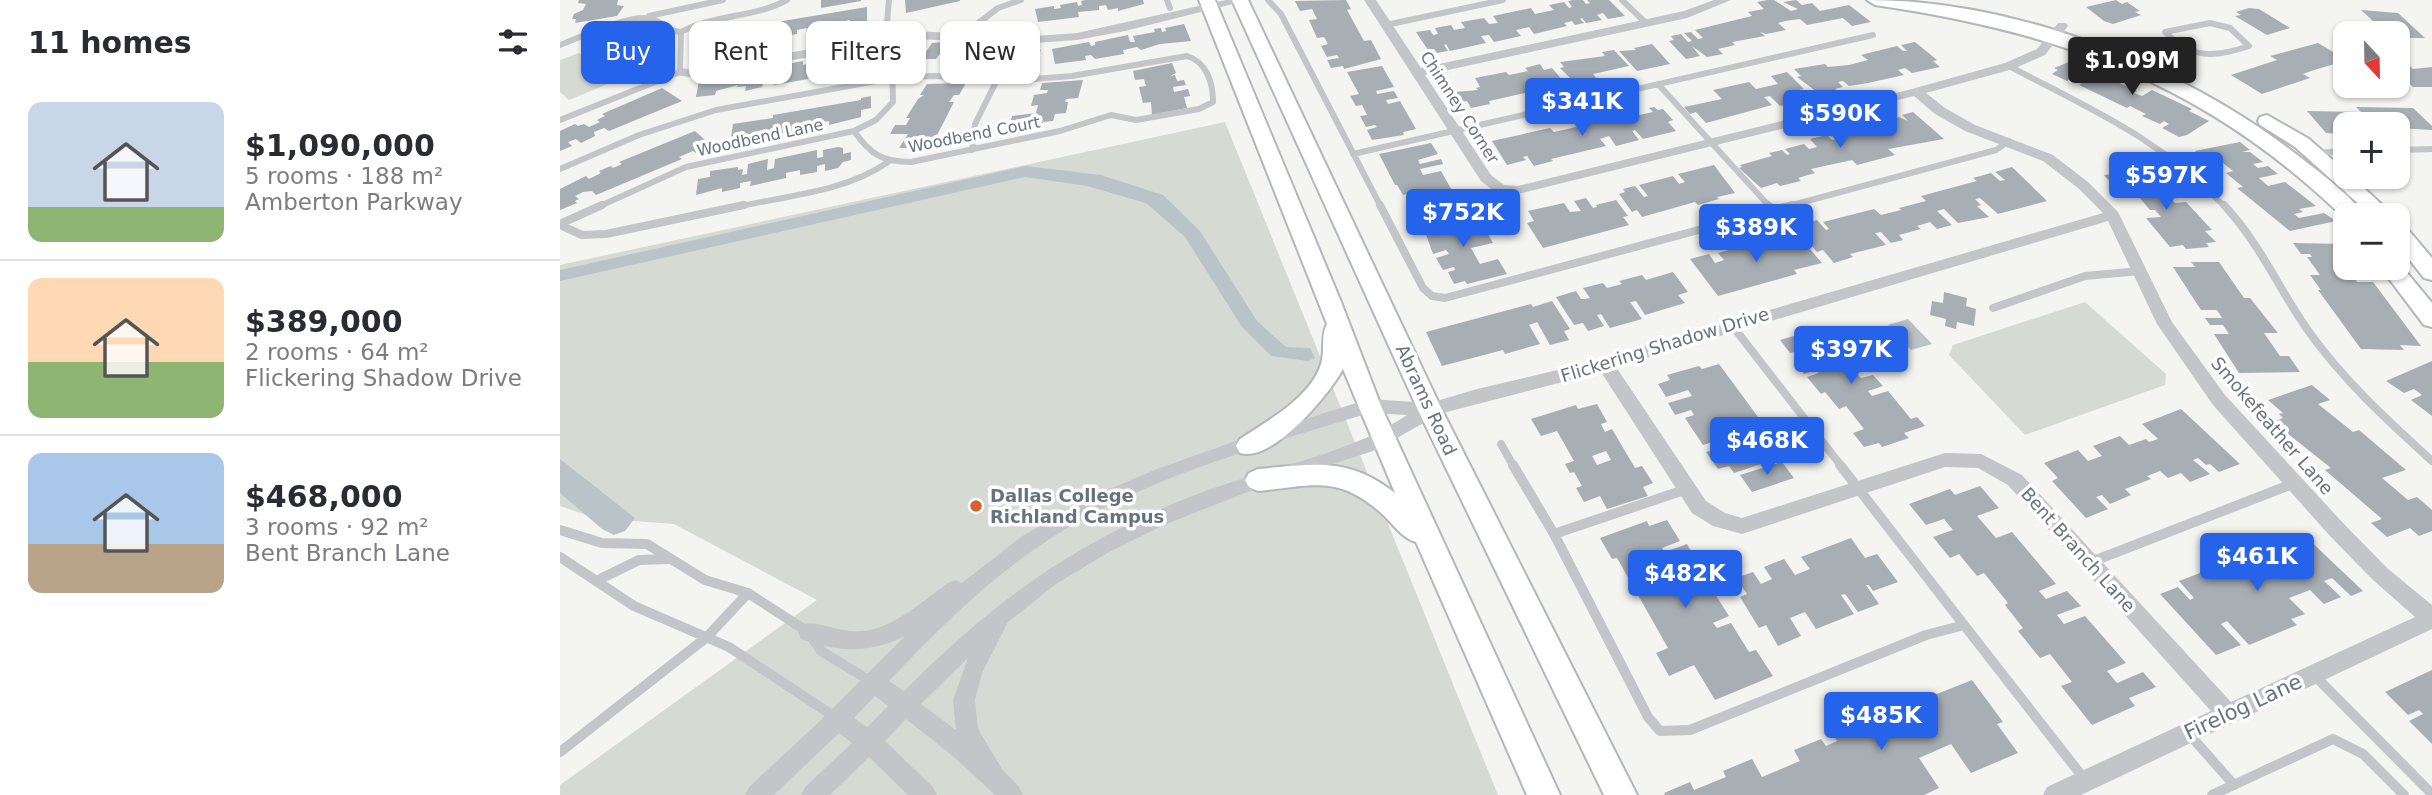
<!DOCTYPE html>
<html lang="en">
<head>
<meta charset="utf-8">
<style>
	body { margin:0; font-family:"DejaVu Sans",sans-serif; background:#f2f2f3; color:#2b2b33; height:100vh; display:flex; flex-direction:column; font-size:26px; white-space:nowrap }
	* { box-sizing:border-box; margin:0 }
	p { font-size:23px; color:#7c7c81 }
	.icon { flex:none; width:38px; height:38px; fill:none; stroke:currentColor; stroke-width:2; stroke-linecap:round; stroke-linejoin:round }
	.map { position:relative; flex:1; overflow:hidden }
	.details { display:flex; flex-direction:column; background:#fff; width:560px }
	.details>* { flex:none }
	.guide { position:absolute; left:21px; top:21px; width:665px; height:63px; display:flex; gap:14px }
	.needle { width:46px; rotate:158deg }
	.fabs { position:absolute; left:1773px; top:21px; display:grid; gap:14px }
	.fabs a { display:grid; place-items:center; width:77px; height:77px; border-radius:14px; background:#fff; box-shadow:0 2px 5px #0004; font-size:35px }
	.price { position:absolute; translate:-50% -60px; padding:0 16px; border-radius:7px; background:#2563eb; color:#fff; font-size:23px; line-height:46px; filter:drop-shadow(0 2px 4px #0008) }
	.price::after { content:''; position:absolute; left:50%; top:42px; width:21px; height:16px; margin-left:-10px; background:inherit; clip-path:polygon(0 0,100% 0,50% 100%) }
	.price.on { background:#222; color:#fff }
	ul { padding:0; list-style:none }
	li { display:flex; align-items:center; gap:21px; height:175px; padding:0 28px }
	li+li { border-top:2px solid #e1e1e2 }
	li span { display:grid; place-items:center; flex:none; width:196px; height:140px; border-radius:14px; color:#555 }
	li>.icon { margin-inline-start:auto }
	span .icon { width:84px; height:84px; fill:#fffc; stroke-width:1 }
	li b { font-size:30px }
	h2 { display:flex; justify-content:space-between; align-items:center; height:84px; padding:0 28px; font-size:30px }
	.pill { padding:0 24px; border-radius:14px; background:#fff; box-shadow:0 2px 5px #0004; font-size:24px; line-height:63px }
	.pill.on { background:#2563eb; color:#fff }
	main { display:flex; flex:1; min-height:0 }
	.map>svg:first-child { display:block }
</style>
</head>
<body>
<main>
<section class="details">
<h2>11 homes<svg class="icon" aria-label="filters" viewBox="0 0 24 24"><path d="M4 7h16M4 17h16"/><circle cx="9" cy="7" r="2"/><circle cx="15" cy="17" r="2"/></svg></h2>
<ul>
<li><span style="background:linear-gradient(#c9d6e8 75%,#8fb573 0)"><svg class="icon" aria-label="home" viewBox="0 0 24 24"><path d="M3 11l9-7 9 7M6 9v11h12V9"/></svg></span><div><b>$1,090,000</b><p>5 rooms · 188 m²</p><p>Amberton Parkway</p></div></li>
<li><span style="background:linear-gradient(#ffd9b3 60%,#8fb573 0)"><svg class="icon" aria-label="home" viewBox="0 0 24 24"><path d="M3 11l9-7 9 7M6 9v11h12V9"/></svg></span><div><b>$389,000</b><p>2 rooms · 64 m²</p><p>Flickering Shadow Drive</p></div></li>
<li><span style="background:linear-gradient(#a9c7e8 65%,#b9a48a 0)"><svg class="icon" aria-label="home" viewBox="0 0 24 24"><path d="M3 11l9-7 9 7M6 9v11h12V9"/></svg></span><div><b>$468,000</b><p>3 rooms · 92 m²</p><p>Bent Branch Lane</p></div></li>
</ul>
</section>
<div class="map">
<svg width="1872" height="795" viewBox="0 0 1872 795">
	<rect width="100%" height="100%" fill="#f4f4f1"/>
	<!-- green -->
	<path fill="#d5dbd2" d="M19,53L55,81L9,100L0,92V60Z
		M665,122L938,795H0V785L257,600L114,524L35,518L0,506V265Z
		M1525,302L1606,374L1605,385L1465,435L1389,355L1393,345Z"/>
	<!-- water -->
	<path fill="#bac3c8" d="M466,166L541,175L603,195L640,231L697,321L726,347L750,348L755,358L748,361L711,356L682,327L625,237L586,203L527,186L465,177L0,281V270Z
		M1348,319L1372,344L1351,350L1328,325Z
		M0,459L75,518L65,531L54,535L42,529L0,493Z"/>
	<!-- building -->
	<path fill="#a7aeb4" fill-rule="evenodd" d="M19,0H58L57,5L64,6L57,16L15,23L16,19H12L14,14L23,10L26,4L18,3Z
		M261,0H301V1L261,8Z
		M345,0H400V1L346,13Z
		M525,0H583L584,4L558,11V8L548,10L546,5L539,6V10L518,12L519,17L478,22L475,9L494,6V9L501,8L500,5L517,2L518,6L522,5L521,1Z
		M786,0L791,9L787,10L804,41L811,40L821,59L784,69L783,66L771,68L767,60L779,58L777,55L767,57L761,46L768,44L764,37L757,38L749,20L757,19L752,9L740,11L735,1Z
		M1013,0H1023L1026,4L1030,3L1027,0H1049L1065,16L1048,19L1043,13L1037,15L1042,20L1026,23L1022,18L1020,19L1024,23L1015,25L1012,21L1004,23L1007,26L974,34L969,27L956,30L961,36L934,42L929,35L921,36L926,43L890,51L886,44L884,45L888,51L877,53L874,49L868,50L856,32L870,30L873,35L878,34L875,28L891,25L894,30L905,28L901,22L924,18L929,24L938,23L933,16L971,8L975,14L994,10L989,5L1004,2L1009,8L1012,7L1008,1Z
		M1207,0H1214L1231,11L1238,9L1223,2L1236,0L1242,5L1252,3L1260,11L1289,5L1311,22L1292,26L1283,18L1247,25L1240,19L1225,21L1218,23L1226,30L1206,34L1200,32L1205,36L1172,42L1175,45L1158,49L1163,54L1147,57L1132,46L1140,56L1126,59L1109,41L1114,40L1111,36L1121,34L1128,42L1132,41L1124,33L1131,32L1138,39L1143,38L1135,30L1192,16L1188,12L1204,9L1197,2Z
		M1556,0L1562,4L1567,2L1580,11L1575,12L1581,15L1553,24L1544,21L1526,7Z
		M307,7V21L289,24L290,20L280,22V26L246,32L247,28L237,30V34L202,40V36L193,37L192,42L157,48L158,44L148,45L147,50L129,53L133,36Z
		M1689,8L1699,9L1730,28L1707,35L1675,16L1681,15L1676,12Z
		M1801,10L1838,13L1865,38H1847L1839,32H1825Z
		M624,24L631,41L600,44L581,50L577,47L563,50L564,54L535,59L531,55L525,56L526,60L495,64L492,49L529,42L531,46L535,45V42L568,35L570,42H575L573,36L595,32L594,29L601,28L602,32L606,31L605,28Z
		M394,41H409L406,45H442L438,52H444L447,47L453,46H479L477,50H481L472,65H445L449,60H440L438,63H406L410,58L381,60L384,55H379L376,59H361L372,43Z
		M1355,42L1377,60L1373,61L1380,67L1352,73L1345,68L1338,70L1344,75L1308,83L1289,86L1283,81L1278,82L1283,87L1275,89L1278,91L1261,95L1237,77L1241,76L1234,69L1265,64L1268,67L1289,65L1308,60L1301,55L1337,46L1343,51H1347L1341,45Z
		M1758,43L1785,59V61L1754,70L1743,74L1750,78L1702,94L1671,75L1717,60L1710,56Z
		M1092,44L1110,64L1077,71L1059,51L1076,50L1074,48Z
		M91,49L99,55L94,57L103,63L76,74L69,68L59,72L51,65L63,60L67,63L85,55L82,53Z
		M314,49V55L319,54V61L309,63V68L265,72V76L214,85L211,82L203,83L202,87L185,91L186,86L177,87L178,85L156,91L155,95L136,97L139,81L155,79L154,82L157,81L158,78L182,73L181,80L187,79L188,72L201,70L200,75L212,73L216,68L232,66V63L243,61V65L275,56H298V52Z
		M1054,50L1069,66L1033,74L1038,80L1017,85L1000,68L1004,67L1000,62L1045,56L1042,52Z
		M1519,58L1564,77L1557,82L1577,91L1574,93L1582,96L1592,90L1632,109L1629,111L1649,121L1627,135L1619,137L1602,128L1609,124L1604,121L1600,124L1582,116L1586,114L1570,106L1567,108L1519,85L1522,83L1512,78L1507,81L1492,74L1498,70L1494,68Z
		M612,63L616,73L610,76L615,75L617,81L624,80L626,85L613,87L614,92L628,89L630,96L624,97L627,108L592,115L591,102L583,103L579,87L586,86L584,79L575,80L573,71Z
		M980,64L984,70L992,68L1003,81L979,86L983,92L967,96L965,93L929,101L930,104L911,108L907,101L901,102L895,92L918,90L916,88L920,87L915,78L946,72L949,75L968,71L965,68Z
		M822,66L834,87L816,91L817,94L834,91L838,98L826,100L828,104L840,101L856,129L843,132L844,135L812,140L807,130L817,127L815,125L806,127L800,116L807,115L802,105L796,106L790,96L799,94L787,72Z
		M1838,66H1850L1853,69L1872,67V87H1853L1838,73Z
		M1227,72L1244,89L1239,90L1249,99L1220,106L1210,96L1204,97L1212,105L1146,123L1136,112L1130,114L1124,107L1162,99L1153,90L1189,82L1196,89L1218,84L1211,76Z
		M523,80L518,98L506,99L505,102H508L506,113L495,114L493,121L483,122L482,126L449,128L452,116L476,113L478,105L471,106L474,95L487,93L488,90H480L482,83Z
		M406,83L399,95H394L389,102H394L373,143H365L363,148H339L348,134H330L335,125H346L350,118H346L358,99L364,95H360L367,84Z
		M102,88L122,101L49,131L44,128L34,132L35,136L21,143L16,139L8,142L12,146L0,151V131L15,124L18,126L24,124L29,127L40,122L37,120L45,116L42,114Z
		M311,96V108L301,110V117L269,125V121L252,124L235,129V131L170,145L173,124L213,118V115L301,100V98Z
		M1094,107L1098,110L1103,109L1113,120L1108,122L1116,131L1083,139L1075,130L1072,131L1079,140L1056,146L1049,136L1040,139L1046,146L991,159L993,161L974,166L967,156L963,157L966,160L947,165L932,141L990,128L994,132L1038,122L1035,118L1051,114L1056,120L1093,112L1089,108Z
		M1796,107L1853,108L1872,126V130L1838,128V124H1785V134L1766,133L1747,111L1801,112Z
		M1353,112L1384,139L1328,149L1335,155L1297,165L1292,160L1251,169L1255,173L1238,178L1241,181L1220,186L1217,183L1201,188L1179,168L1182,167L1180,165L1212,156L1209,153L1222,150L1227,155L1230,154L1225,149L1244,144L1249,149L1257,147L1250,139L1267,135L1272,140L1279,139L1273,133L1316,123L1325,131L1330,130L1321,122L1339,117L1348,121L1342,115Z
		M135,131L152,146L136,153L133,151L119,157L122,159L36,195L32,191L23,192L15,196L19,199L15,201L17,203L0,210V189L26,176L29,179L41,173L39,171L51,166L53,168L62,164L59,162Z
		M1680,142L1690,150L1682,152H1690L1703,162L1693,164L1698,168L1708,166L1718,174L1699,178L1708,186L1725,182L1756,206L1739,209L1743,212L1734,214L1739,218L1764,213L1776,221L1730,231L1677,188L1683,187L1666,173L1673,171L1658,159L1647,161L1635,151Z
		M871,143L878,154L858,160L860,164L881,159L883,164L860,169L863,175L881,171L894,194L884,197L889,205L906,201L911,211L865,222L850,193L843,195L837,185H835L819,154Z
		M278,147L283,148V154L291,152V160L283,162L278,168L265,171V164L257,166V172L240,175V170L226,173V178L190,186L191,181L180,183V188L162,192V188L136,195L138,179L150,177V171L178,167V170L183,169L182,175L187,174L188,164L208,159L207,170L214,168L215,159L257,150V158L263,157V150Z
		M1154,165L1175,193L1157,197L1159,199L1138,205L1135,202L1082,217L1077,210L1072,212L1059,194L1065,192L1063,189L1075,186L1084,197L1088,196L1079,185L1113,176L1119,184L1125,182L1118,174Z
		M1452,167L1487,201L1438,214L1420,198L1415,199L1421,205L1417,206L1429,217L1398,223L1384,209L1377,211L1392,225L1377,229L1370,222L1357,226L1361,229L1339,235L1343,240L1331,243L1321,232L1315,233L1326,245L1290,254L1293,257L1274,263L1263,250L1257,252L1244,237L1249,236L1239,225L1257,220L1266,230L1269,229L1263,222L1314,209L1321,215L1341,210L1339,208L1366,201L1361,196L1417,181L1413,178L1431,173L1440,181L1445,180L1435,172Z
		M1586,171L1615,203L1626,202L1652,230L1645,231L1656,242L1646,243L1649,247L1626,249L1623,245L1610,247L1586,218L1601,217L1595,210H1590L1579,197L1570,198L1560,186L1570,185L1566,181L1551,183L1544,175Z
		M1026,198L1033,208L1037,207L1036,205L1056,200L1068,216L1063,217L1069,225L983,248L967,223L974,221L968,211L1004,203L1010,212L1021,211L1014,201Z
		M916,213L933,243L911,248L920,264L938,259L947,274L907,284L905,281L894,284L888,272L895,270L894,267L883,270L876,258L889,254L886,250L873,254L863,226Z
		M1235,232L1262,263L1234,270L1237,274L1158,296L1130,259L1149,254L1155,263L1164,260L1158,253Z
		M1733,243L1784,244L1785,268H1802L1805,272L1790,271L1797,282H1813L1861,346L1840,345L1844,350L1801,349L1758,290H1761L1750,275H1760L1747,257H1752L1750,254H1741Z
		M1631,262H1659L1684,298H1690L1718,333H1704L1720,356H1729L1740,372L1679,373L1654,334H1669L1663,325H1650L1645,318H1662L1657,310H1641L1613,267H1635Z
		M1113,272L1128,292L1118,295L1125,303L1085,315L1076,301L1070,302L1082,319L1050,328L1041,314L1037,315L1044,326L1028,331L1023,323L1014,325L996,297L1016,291L1021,299H1025L1030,298L1023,288L1043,283L1047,288L1062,284L1059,281L1082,275L1086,280Z
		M1384,292L1407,298L1406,306L1416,309L1414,326L1397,322L1396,329L1385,326L1386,319L1370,315L1372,301L1383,303Z
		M992,301L1010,329L1004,331L1009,340L990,345L977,322L969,325L980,344L945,354L943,350L882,366L866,332L971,304L973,307Z
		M1264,327L1269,332L1278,329L1287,339L1277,342L1280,346L1291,343L1310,366L1294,371L1301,378L1313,375L1323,386L1308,391L1312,396L1328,391L1351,419L1357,417L1365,426L1344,433L1349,438L1322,447L1319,443L1304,447L1293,433L1304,429L1286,406L1279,409L1265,392L1261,394L1247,377L1259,373L1256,370L1244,374L1234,360L1247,356L1241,350L1230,353L1220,340Z
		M1872,361V416L1851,400L1862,395L1854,389L1844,393L1826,381Z
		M1159,364L1209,432L1193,437L1210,461L1174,473L1169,466L1158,469L1146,452L1167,446L1162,439L1143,445L1125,418L1134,415L1131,410L1115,415L1108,403L1132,396L1128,390L1106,397L1098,384L1110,380L1107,375L1139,366L1142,369Z
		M1752,385L1770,400L1758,404L1793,432L1799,430L1846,470L1822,478L1848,500L1857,497L1872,510V531L1859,536L1850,528L1827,537L1811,523L1822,519L1765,470L1771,468L1713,422L1723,418L1719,414L1723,413L1708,400Z
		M1037,404L1047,422L1041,424L1045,432L1052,429L1075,468L1082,466L1093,483L1083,487L1088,496L1047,509L1040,496L1024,502L1016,488L1022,486L1014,472L1010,473L1005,464L1014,461L997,431L981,436L971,419L1016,405L1018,409ZM1046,451L1051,460L1037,465L1032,456Z
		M1621,409L1680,464L1659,472L1650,464L1646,465L1638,458L1633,460L1650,474L1630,482L1621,473L1608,478L1600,471L1587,476L1591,479L1565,489L1571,495L1550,504L1542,495L1536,497L1548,509L1526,518L1492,481L1498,478L1484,463L1518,450L1528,461L1542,456L1533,446L1560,436L1569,445L1586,439L1589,442L1598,439L1582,424Z
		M1222,462L1234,478L1192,492L1180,475Z
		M1420,486L1439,508L1417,516L1436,538L1452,532L1496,584L1479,591L1486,599L1507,591L1521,606L1497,615L1504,624L1525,616L1566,663L1547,671L1557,683L1583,672L1596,687L1569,698L1575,706L1532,725L1501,686L1512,682L1490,654L1480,658L1458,631L1463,628L1445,605L1448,603L1424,573L1417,576L1399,554L1390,558L1373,537L1393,530L1384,519L1366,525L1349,504L1390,489L1395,495Z
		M1107,520L1120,541L1102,548L1105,552L1127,544L1136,560L1134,561L1169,616L1153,623L1157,628L1171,623L1189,652L1196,650L1213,676L1155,700L1134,665L1109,676L1096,653L1108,648L1057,558L1052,559L1040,538L1087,521L1089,526Z
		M1743,534L1803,591L1791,596L1772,578L1764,581L1781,597L1764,604L1750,590L1729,598L1745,614L1731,619L1737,625L1689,645L1667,621L1661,624L1681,645L1656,655L1600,594L1618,587L1630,600L1634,598L1619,581L1648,570L1655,577L1670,571L1664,565Z
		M1291,538L1305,558L1317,554L1338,582L1313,591L1309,585H1306L1319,604L1298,612L1285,594L1281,595L1294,614L1256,629L1245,612L1230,618L1241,636L1218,646L1206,625L1199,628L1180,597L1187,594L1176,578L1193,572L1201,584L1212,579L1204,567L1224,559L1235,575L1250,569L1241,557Z
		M1872,670V744L1849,721L1863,714L1859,710L1848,715L1825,692Z
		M1412,680L1443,722L1437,724L1458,753L1411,773L1391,744L1359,758L1379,788L1364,795H1105L1104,793L1130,782L1134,790L1166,777L1163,771L1192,759L1202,777L1240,761L1234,750L1261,739L1266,746L1277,741L1271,731L1295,722L1305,738L1309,736L1301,722L1330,711L1325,703L1351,693L1357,702Z"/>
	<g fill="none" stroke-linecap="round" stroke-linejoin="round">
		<defs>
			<path id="secondary" d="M639,0H655L781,302L821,406L1000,795H967L856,542C841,538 832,522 820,512C777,474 750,486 698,491L689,487L685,480L689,473L698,469C753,464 788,456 835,493L783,369C769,395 712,463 680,453L676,446L680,439C707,421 748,399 760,367C766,353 760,336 767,324Z
				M672,0H688L882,410L1077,795H1044L858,410Z
				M1307,0C1459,0 1627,67 1745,161C1764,176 1790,194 1803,215H1785V219C1648,85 1502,32 1315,5Z
				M1707,115L1749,139L1785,171V177H1792L1833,215H1811L1735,147L1700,125L1698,121L1700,117Z
				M1838,224L1845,226L1872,258V280L1864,278L1838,245Z
				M1838,262L1872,303V327L1864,325L1821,268H1838Z"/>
		</defs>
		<!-- secondary casing -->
		<use href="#secondary" stroke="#b3b7bb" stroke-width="4"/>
		<!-- lane-far2 -->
		<path stroke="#c3c5c9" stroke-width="6" d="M607,0L610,8
			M708,0L721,14L821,207
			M1062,0L1086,23
			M89,16L163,0
			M1650,23L1670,28L1689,46C1654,58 1632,59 1605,32Z
			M417,24L438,8L461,0
			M826,25L943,0
			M0,45C21,37 71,13 91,19C104,22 105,31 121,32
			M1590,60L1620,47
			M1449,66C1530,109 1600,138 1665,207
			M1098,84L1210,207
			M0,120L120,72L121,32C155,14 194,18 227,0
			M412,150L415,124L438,78
			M1838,150L1872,149
			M1754,153L1785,151
			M793,154L1313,35
			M0,169L79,135L156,110L333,78L372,76L473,79L512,76L627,56C647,62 653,83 653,102L639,109L576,120L551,115L500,131L351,162C322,162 310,154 294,131
			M38,207L126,167L294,131L316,120L333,102L331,28L327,22L329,0
			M176,207C226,196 285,192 328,162
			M1225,207L1436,150L1449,141"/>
		<!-- lane-far1 -->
		<path stroke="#c3c5c9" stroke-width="8" d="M820,205L863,288L872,296L885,298L1232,205
			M1208,205L1213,210
			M1664,205C1701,245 1717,286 1747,329C1782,379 1827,420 1872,461
			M0,224L42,205
			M0,225L22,235L46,234L184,205
			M1433,308L1525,276L1580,271
			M1171,324L1282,467
			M941,444L954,467"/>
		<!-- lane -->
		<path stroke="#c3c5c9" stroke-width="10" d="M953,465L994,534
			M1280,465L1404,625
			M1127,489L994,534L1088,717L1100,731L1130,730L1366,635L1404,625L1525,780
			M0,530L42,543L87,544L145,580L188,593L248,632L261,651L312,682
			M0,557L74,606L169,647L278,719
			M1531,562L1735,483
			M36,581L79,560L109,559
			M1753,674L1872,794
			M1629,734L1674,785
			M0,752L147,637L188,593
			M1652,795L1773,739L1803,754L1844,795"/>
		<!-- street -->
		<path fill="#c3c5c9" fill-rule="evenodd" d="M666,0H689L565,31L517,40L475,43L348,39L136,78L116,75L114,72L120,68L136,70L348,31L475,36L517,33Z
			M804,0H816L861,68L1124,11L1154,0H1171L1127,18L865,75L931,175L944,185L958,186L1352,89L1445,63L1477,49L1498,23H1506L1508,26L1485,55L1453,69L1366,93L1385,108L1415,125L1493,155L1528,182L1558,212L1612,322L1665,395L1784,524L1827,568L1872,605V629L1521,795H1483L1487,787L1651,711L1448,485L1418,468L1385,467L1182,534L1153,526L1132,513L1041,372L879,414L816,450L690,491L604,525L549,552L496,584L448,622L422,673L415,700L418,729L442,769L459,787L463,795H435L394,757L346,719L325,741L373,787L377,795H348L309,757L270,795H241L245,787L292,743L279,733L214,795H185L189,787L260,721L345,636C310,654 276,652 241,639L238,632L241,625C256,620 274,630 290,631C328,635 359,603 388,583L395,580L402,583L461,537L526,499L597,469L676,441L809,399L870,403L917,389L1027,363L1543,213L1518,188L1483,161L1405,131L1375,114L1354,96L958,194L935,192L921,181ZM1548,221L1597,324L1653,405L1770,536L1813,580L1855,617L1671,702L1462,475L1421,454L1385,453L1182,518L1165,513L1146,501L1056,367ZM809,413L847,415C788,455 714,466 648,490C521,538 439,596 344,691L329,681C374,634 421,586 475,549C573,480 696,448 809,413ZM408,658L393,700L396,730L361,704ZM315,696L328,706L307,727L294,718Z"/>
		<!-- secondary -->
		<use href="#secondary" fill="#fff" fill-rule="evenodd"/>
	</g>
	<!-- markers -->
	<circle fill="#d6622f" stroke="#fff" stroke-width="2.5" cx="416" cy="506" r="7"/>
	<g text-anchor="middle" stroke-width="7" stroke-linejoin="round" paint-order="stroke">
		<!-- far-street labels -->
		<g font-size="16" fill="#657280" stroke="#fff">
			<text transform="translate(900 107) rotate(57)" y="6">Chimney Corner</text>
			<text transform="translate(414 134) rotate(-11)" y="6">Woodbend Court</text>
			<text transform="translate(200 137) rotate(-12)" y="6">Woodbend Lane</text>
		</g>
		<!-- street labels -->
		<g font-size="18" fill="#657280" stroke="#fff">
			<text transform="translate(1105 345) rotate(-17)" y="6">Flickering Shadow Drive</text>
			<text transform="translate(866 400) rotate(65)" y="6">Abrams Road</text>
			<text transform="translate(1712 426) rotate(49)" y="6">Smokefeather Lane</text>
			<text transform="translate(1518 550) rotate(48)" y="6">Bent Branch Lane</text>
		</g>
		<!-- poi labels -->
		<g font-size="18" font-weight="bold" fill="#657280" stroke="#fff" text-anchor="start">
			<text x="430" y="502">Dallas College<tspan x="430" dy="21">Richland Campus</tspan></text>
		</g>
		<!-- near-street labels -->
		<g font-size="21" fill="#657280" stroke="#fff">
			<text transform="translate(1683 707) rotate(-25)" y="7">Firelog Lane</text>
		</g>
	</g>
</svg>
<div class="fabs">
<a><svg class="needle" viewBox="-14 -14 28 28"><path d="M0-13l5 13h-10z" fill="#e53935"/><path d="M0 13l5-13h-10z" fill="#7c7c81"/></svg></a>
<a>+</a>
<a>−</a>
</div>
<b class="price on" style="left:1572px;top:97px">$1.09M</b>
<b class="price" style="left:1022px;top:138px">$341K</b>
<b class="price" style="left:1280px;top:150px">$590K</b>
<b class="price" style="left:1606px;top:212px">$597K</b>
<b class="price" style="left:903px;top:249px">$752K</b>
<b class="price" style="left:1196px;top:264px">$389K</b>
<b class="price" style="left:1291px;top:386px">$397K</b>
<b class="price" style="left:1207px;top:477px">$468K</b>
<b class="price" style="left:1697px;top:593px">$461K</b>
<b class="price" style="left:1125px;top:610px">$482K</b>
<b class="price" style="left:1321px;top:752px">$485K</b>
<div class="guide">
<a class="pill on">Buy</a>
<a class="pill">Rent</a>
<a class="pill">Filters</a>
<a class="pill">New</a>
</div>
</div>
</main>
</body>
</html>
